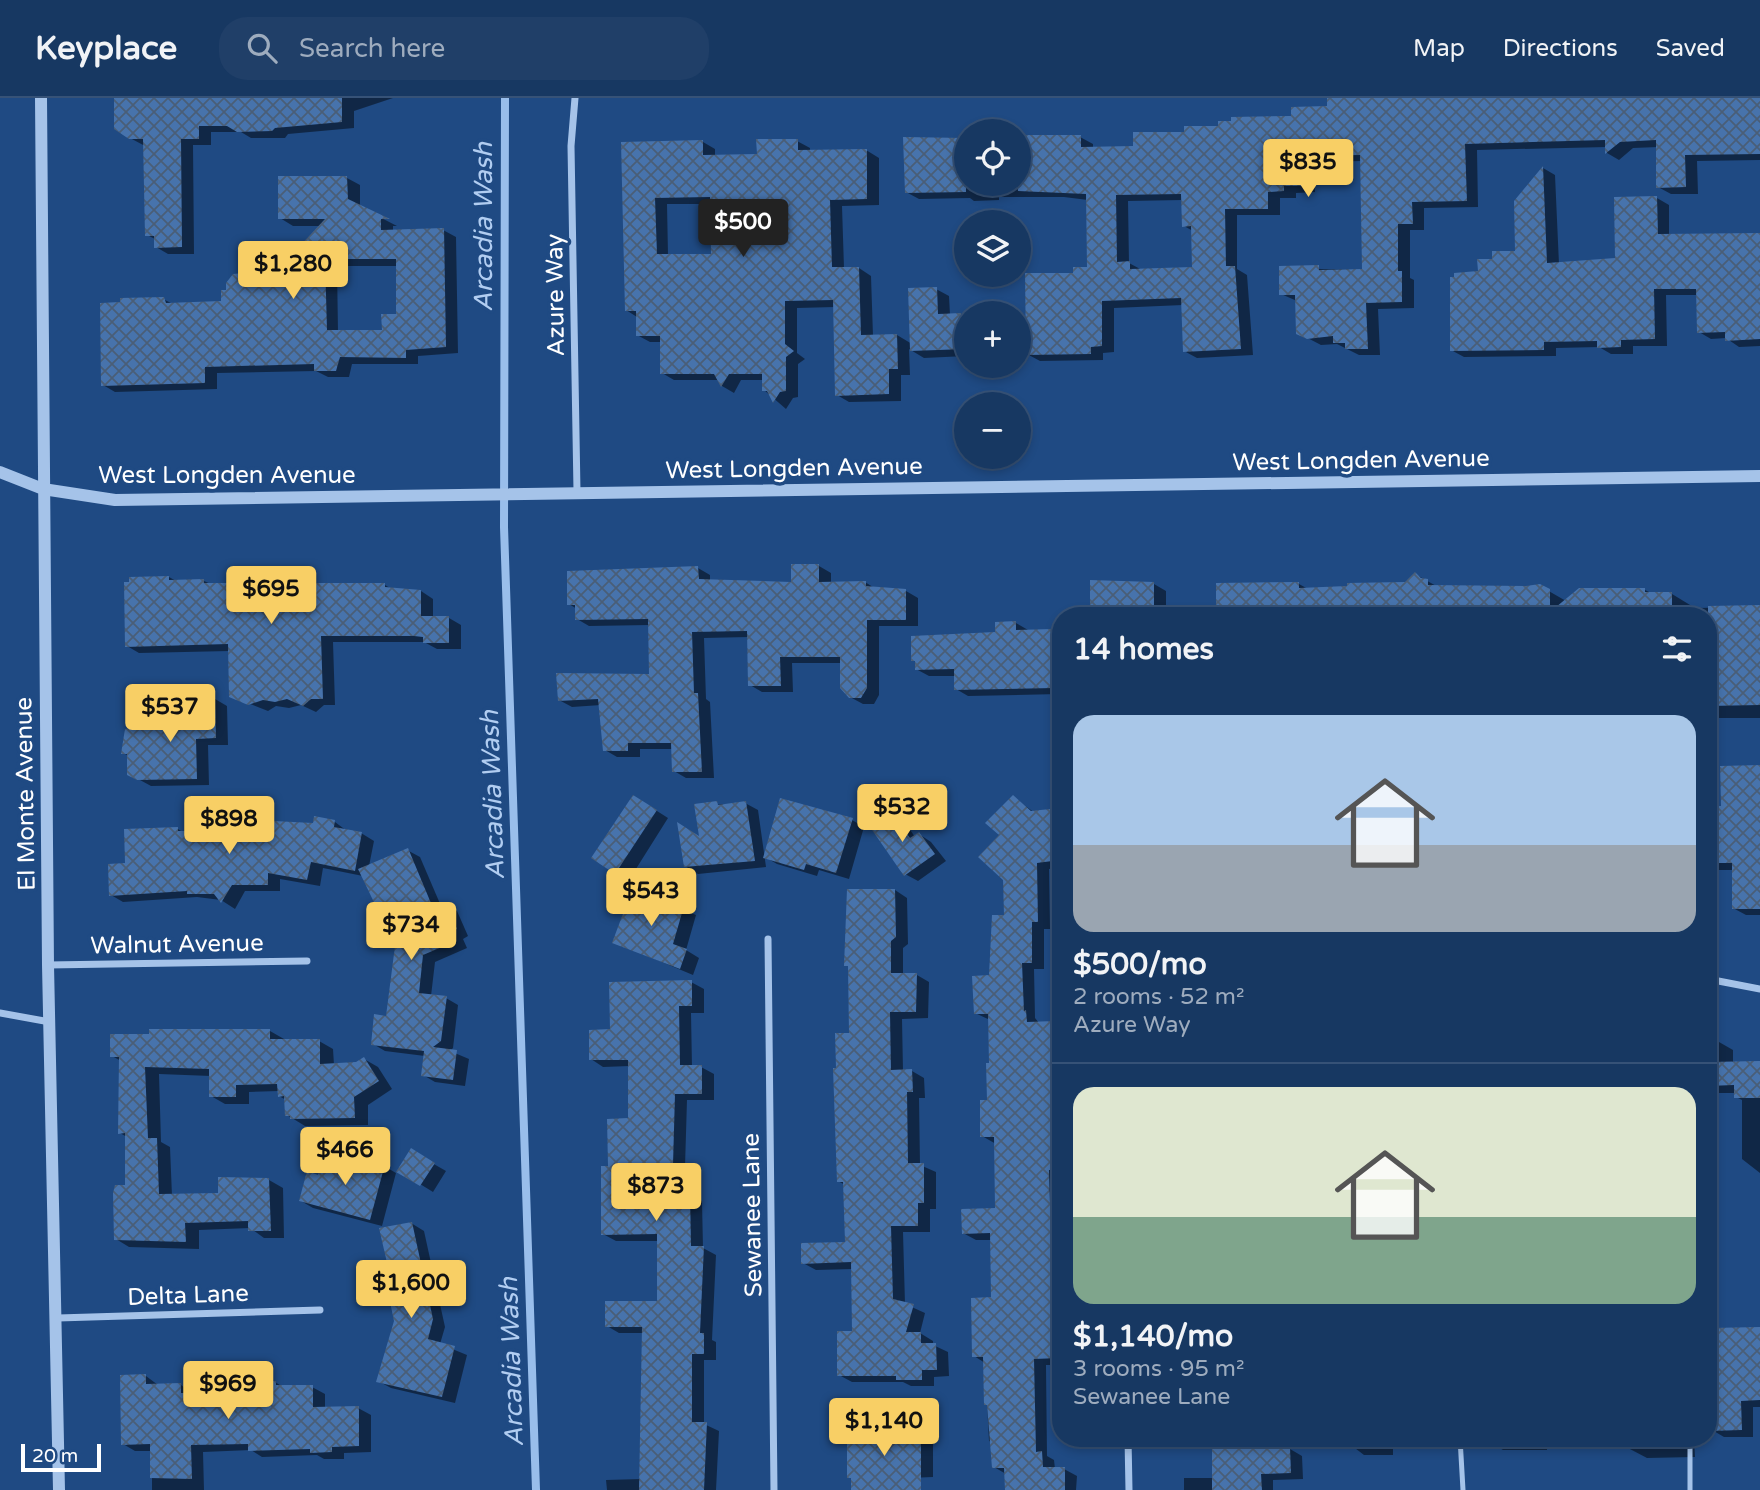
<!DOCTYPE html>
<html lang="en">
<head>
<meta charset="utf-8">
<style>
	body { margin:0; font-family:"Varela Round",sans-serif; background:#203f68; color:#f1f3f6; height:100vh; display:flex; flex-direction:column; font-size:26px; white-space:nowrap }
	* { box-sizing:border-box; margin:0 }
	p { font-size:23px; color:#9eacbe }
	.icon { flex:none; width:38px; height:38px; fill:none; stroke:currentColor; stroke-width:2; stroke-linecap:round; stroke-linejoin:round }
	.map { position:relative; flex:1; overflow:hidden }
	.side { position:absolute; left:1052px; top:509px; width:665px; height:840px; display:flex; flex-direction:column; background:#173862; border-radius:28px; box-shadow:0 4px 10px #0003,0 0 0 2px #365277 }
	.side>* { flex:none }
	.buttons { position:absolute; left:954px; top:21px; display:grid; gap:14px }
	.buttons a { display:grid; place-items:center; width:77px; height:77px; border-radius:50%; background:#173862; box-shadow:0 4px 10px #0003,0 0 0 2px #365277; font-size:35px }
	.scale { position:absolute; left:21px; bottom:18px; width:80px; box-sizing:border-box; padding-left:7px; border:4px solid #fff; border-top:0; font-size:19px; line-height:24px; white-space:nowrap; color:#fff; -webkit-text-stroke:5px #1f4a83; paint-order:stroke }
	.price { position:absolute; translate:-50% -60px; padding:0 16px; border-radius:7px; background:#f8cf65; color:#111; font-size:23px; line-height:46px; filter:drop-shadow(0 2px 4px #0008) }
	.price::after { content:''; position:absolute; left:50%; top:42px; width:21px; height:16px; margin-left:-10px; background:inherit; clip-path:polygon(0 0,100% 0,50% 100%) }
	.price.on { background:#222; color:#fff }
	ul { padding:0; list-style:none }
	li { display:grid; align-content:center; gap:14px; height:371px; padding:0 21px }
	li+li { border-top:2px solid #365277 }
	li span { display:grid; place-items:center; height:217px; border-radius:21px; color:#555 }
	li>.icon { margin-inline-start:auto }
	span .icon { width:126px; height:126px; fill:#fffc; stroke-width:1 }
	li b { font-size:30px }
	h2 { display:flex; justify-content:space-between; align-items:center; height:84px; padding:0 21px; font-size:30px }
	header { display:flex; align-items:center; gap:42px; box-sizing:border-box; height:98px; padding:0 35px; background:#173862; border-bottom:2px solid #365277 }
	header strong { font-size:33px }
	nav { display:flex; gap:38px; margin-inline-start:auto; font-size:24px }
	.search { width:490px; height:63px; background:#203f68; display:flex; align-items:center; gap:18px; box-sizing:border-box; padding:0 24px; border-radius:28px; color:#9eacbe; font-size:26px }
	.map>svg:first-child { display:block }
</style>
</head>
<body>
<header>
<strong>Keyplace</strong>
<div class="search"><svg class="icon" aria-label="search" viewBox="0 0 24 24"><circle cx="10" cy="10" r="6"/><path d="M15 15l6 6"/></svg>Search here</div>
<nav><a>Map</a><a>Directions</a><a>Saved</a></nav>
</header>
<div class="map">
<svg width="1760" height="1392" viewBox="0 0 1760 1392">
	<defs>
		<pattern id="building-cross-hatch" width="8" height="8" patternUnits="userSpaceOnUse" patternTransform="scale(1.75)"><rect width="8" height="8" fill="#4773ac"/><path d="M0 0l8 8M0 8l8-8" fill="none" stroke="#4a5e77"/></pattern>
	</defs>
	<rect width="100%" height="100%" fill="#1f4a83"/>
	<!-- shadow -->
	<path fill="#0007" fill-rule="evenodd" d="M116,0H393L354,13V30L288,36L285,40H251L241,34H211V47H193L194,156H168L156,149L155,141L147,137L145,48L130,40Z
		M1329,0H1760V62L1697,63L1698,96H1671L1658,89V49L1633,50L1619,62L1607,55V49L1477,52L1478,109L1424,110V132H1410V180L1414,182V210L1378,211L1380,257H1359L1337,246L1321,247L1298,235L1297,203L1281,196L1280,170L1364,172L1362,63L1314,64L1315,94L1296,95V100H1280V117H1237V171L1247,177L1253,257L1197,260L1184,253L1183,207L1114,210V254L1103,255V262L1040,263L1027,256L1075,176L1089,171L1088,102L1064,99H999V102L974,103L970,100L919,101L906,94L966,40V86H1018L1080,39L1093,46V51L1135,50L1186,35L1293,20L1329,10ZM1183,102L1184,128L1193,133L1194,171L1142,172L1129,165L1128,103Z
		M797,43L810,50V54L866,52L879,60V107L842,108L844,170H859L871,178L873,238L897,237L912,246L936,191L949,198L950,217L966,219V258L924,260L909,251L910,277H901V303L849,304L837,297L835,209L797,210V255L805,261L798,266V299L793,300L786,311L764,292V282H741L734,295L722,288L719,282H674L662,275V244H650L637,237V219L626,212L623,45L703,44L715,51V58H759ZM667,106H712L713,157H668Z
		M1543,70L1555,77L1559,166L1617,162L1657,100L1669,107V138L1760,136V248L1739,249L1726,240L1711,241L1699,234L1698,197H1666L1667,248H1633V256H1611L1599,249L1556,250V258L1464,259L1451,252L1480,175L1493,162L1517,155L1516,103Z
		M347,80L360,87V109L397,128H393V134L443,132L456,139L458,255L418,258V266H352L349,279H328L316,273L217,275V291L115,294L103,287L163,201L173,206L223,205L284,167L321,128H293L280,120ZM337,168H397L398,217L383,234H338Z
		M819,468L831,475V485L865,484L876,491L906,493L918,500V528H879V597L874,606H863L850,599L842,565H792L793,594H762L750,587L749,539L704,540L706,601L710,604L714,680H686L674,673L673,651H640V659H617L605,652L601,607L572,609L559,602L651,578L650,527L589,528L577,521V511L569,506L698,470L710,477V483L793,486Z
		M1415,476L1438,489L1540,488L1566,503L1645,492L1653,496H1672L1695,510L1760,509V620H1717L1708,615V518H1218L1299,486L1308,491L1406,486Z
		M169,479L176,483H204L211,486L385,487L393,492L421,493L433,501V520H449L461,527V551H437L424,544H333L335,607H324L316,614L301,607L289,610L276,608L268,613L230,598V553L139,555L127,548Z
		M1154,486L1166,493V518H1092Z
		M1016,525L1028,532L1052,533L1060,538V596L968,598L956,591L955,578H929L916,571V564L913,562L997,536Z
		M215,601L227,608L228,647H208L209,687L151,688L129,676V658L123,655L188,625Z
		M1760,669V817H1746L1733,810V772H1708V710H1723Z
		M1013,699L1035,715L1060,712V770L1049,771L1050,831H1044V871H1034L1035,920L1039,925H1054L1060,928V1267H1046L1047,1358L1054,1362L1055,1371H1064L1077,1378L1076,1392H1007L1006,1376L994,1369L993,1345L989,1343L985,1265L974,1258L993,1201L992,1142H976L963,1135L997,1111L996,1046L982,1038L989,1003L990,922L975,915L991,879L1005,819L1001,737Z
		M745,705L758,712L766,769L698,776L685,768L701,741L696,708Z
		M646,706L668,720L629,782L593,760Z
		M892,716L904,723L915,739L919,736L931,744L946,763L918,783L905,776Z
		M315,720L335,724L347,733L361,735L374,743L369,768L407,752L420,759L441,808L445,806L457,813L468,838L463,841L467,850L435,864L431,898L446,900L458,907L453,950L450,953L469,961L465,988L435,984L423,977L425,958L385,953L373,946L388,920L397,848L363,778L323,770L320,788L280,781V793H245L235,811L221,802L197,799L123,804L111,797L127,767L178,731L184,735H234L314,727Z
		M852,722L864,729L849,781L819,772L817,778L777,766L765,759Z
		M634,791L696,817L686,852L699,860L693,877L614,844Z
		M895,792L907,800L908,846L903,850V877H917L929,884L928,920L902,921L903,973H912L924,980L925,1000H919L920,1067L936,1074V1111H930V1134H903L905,1206L925,1215L920,1235L933,1243V1247L948,1254L949,1278L934,1279V1288H911L903,1284H852L839,1277L854,1235L853,1171L816,1172L803,1165L846,1146L845,1087L838,1083V972L851,937L850,869L846,867Z
		M691,884L704,891V915H691L692,969H701L714,976V1002H687L685,1069L696,1076L697,1100L702,1103L703,1150L716,1157L712,1242L716,1244V1262H704V1326L719,1333L716,1392H607L606,1382L641,1381L643,1235H619L607,1228L659,1205V1143H616L603,1136L610,1070L630,1022V968L603,969L591,961L612,933Z
		M270,933L284,941L319,943L333,951L334,967L357,966L364,961L378,969L392,991L368,1007V1027L305,1028L287,1017L286,1002L279,998V993L249,994V1006H225L211,998V978L159,976L161,1044L170,1049L172,1098L220,1097L269,1082L283,1090L284,1140H264L250,1130L199,1132V1151L129,1149L116,1141L127,1088V1039L120,1035L121,963L112,958Z
		M1719,944L1733,952V965H1760V1075L1742,1061V1002L1736,999V995H1708V945Z
		M411,1053L446,1073L433,1094L399,1073Z
		M384,1068L396,1075L382,1128L313,1110L301,1103L319,1079Z
		M411,1125L424,1133L445,1229L440,1246L467,1257L455,1305L391,1290L378,1283L396,1223L390,1170Z
		M1760,1231V1309H1753V1339H1724L1712,1332Z
		M146,1278L158,1287H181L193,1296L245,1295L275,1284L283,1289H312L325,1296V1310H358L371,1317V1354L344,1355V1361H324L317,1357L262,1359L251,1352L203,1354L204,1392H152V1353H135L123,1346Z
		M906,1329L933,1342V1379L861,1382Z
		M1213,1340H1252V1352L1290,1351L1302,1358L1303,1381L1273,1382V1392H1184V1380H1214Z
		M1314,1340H1435V1343L1393,1346V1357H1364L1351,1347H1324Z
		M1483,1340H1547V1352H1503Z
		M1609,1340H1694L1695,1359L1647,1360Z"/>
	<g fill="none" stroke-linecap="round" stroke-linejoin="round">
		<!-- stream -->
		<path stroke="#99beeb" stroke-width="8" d="M505,0L504,429L536,1392"/>
	</g>
	<!-- building -->
	<path fill="url(#building-cross-hatch)" fill-rule="evenodd" d="M114,0H342V24L275,30L272,33L237,34L227,28H199V41H181L182,149L154,150V138H145L143,41H129L114,31Z
		M1327,0H1760V56L1685,57L1686,89L1656,90V42L1620,44L1605,56V42L1465,46L1467,103L1412,104L1413,126H1398V173H1402V204L1366,205L1368,251H1345V245H1333V238L1307,241L1296,236L1295,197H1279V168L1319,167V172L1362,171L1360,57L1302,58L1303,88H1284V93L1268,94V111H1225L1226,168H1235L1241,251L1183,254L1181,200L1102,203V248L1091,249V256L1026,257L1025,175H1073V169H1087L1086,96L1018,93V37H1081V49L1133,48V34H1184V28H1218V23H1231V19L1291,18V9L1327,8ZM1181,96L1182,129L1191,128L1192,169L1130,171V163L1117,164L1116,97Z
		M903,39L966,40V94L905,95Z
		M756,41H798V52L867,51V101L830,102L832,169H859L861,237L897,236L898,271H889V296L835,298L833,202L785,203V246L794,253L786,259V293L780,294L773,305L767,293H762V276H729L721,289L714,276H660V238H636V213H625L621,44L703,42V57L757,56ZM710,99L711,156H657L655,100Z
		M1543,68L1547,165L1615,160L1614,99L1657,98L1658,136L1760,135V241L1725,243V234L1697,235L1696,191H1654L1655,241L1621,242V249L1597,250V243L1544,244V252L1450,253V179H1454V175L1478,173L1477,161H1492V153H1515L1514,103Z
		M278,78H347L348,101L390,121H381V132L444,130L446,249L406,252V260L340,259L336,273H314V266L205,269V285L101,288L100,205L120,204V200L164,199L166,205L221,203V192H226V185L233,176L243,175L252,166L284,165L325,121H278ZM325,161H396V216H381L382,232H327Z
		M937,189L938,216L961,215L962,226H966V251L910,253L908,190Z
		M791,466H819V484L866,483V488L906,491V522H867V590L861,600H849L840,590V559H780L781,588H748L747,533L692,534L694,595H698L702,674H672L671,645H628V653H603L598,601L558,603L556,575L649,576L648,521L575,522V507H567V473L698,468L699,481L791,484Z
		M1415,474L1421,480L1428,481V487L1526,488L1540,486L1550,491V514L1579,490H1645V494H1672V518H1216V485L1299,484V490L1347,488V485L1405,484Z
		M169,478V482L204,481V485H385V489L421,492V518H449V545H423V539L414,538H321L323,601H311L303,608L287,601L275,604L263,602L248,607L229,599L228,546L125,549L124,484H129V479Z
		M1090,482L1154,484V518H1090Z
		M1760,507V607L1708,608V508Z
		M1016,523V532L1052,531L1054,590L954,592V571L915,572V563H911V538L995,534V524Z
		M215,599L216,640L196,641L197,681L137,682L127,677V656H121L125,631L130,630V625L187,624L186,600Z
		M1760,667V811H1732V765H1708V708H1721L1720,668Z
		M633,697L657,712L615,776L591,760Z
		M1013,697L1031,713L1060,710V762L1037,765L1038,824H1032V865H1022L1024,913L1026,912L1027,924L1055,923L1057,1072H1049L1052,1175H1056L1057,1182L1060,1181V1260L1034,1261L1036,1354L1042,1353L1043,1369H1065V1392H1005L1004,1370H992L987,1307H984L983,1259H972L971,1200L991,1199L990,1135L962,1136L961,1111L995,1110L994,1039H980V1002H987L986,965H989L988,916H974L972,878L989,877L992,817H1004L1003,782L978,759L999,737L985,725Z
		M780,700L853,720L836,775L806,766L804,772L763,760Z
		M717,703L718,707L746,703L755,763L684,769L677,724L699,738L694,706Z
		M891,714L910,740L919,734L935,756L904,778L870,729Z
		M314,718L335,722L334,729L362,734L355,773L311,764L307,782L268,775V787H232L221,805L214,796H187V793L109,798L108,766L125,765L124,731L178,729V733H233V721L313,725Z
		M408,750L433,810L445,804L457,831L452,833L456,843L423,857L419,895L447,898L441,943L433,949L457,952L453,982L421,978L424,953L371,947L374,916L386,918L395,848L358,771Z
		M633,789L684,808L673,846L687,851L680,871L612,845Z
		M847,791H895L896,839L891,843V875H917L916,914H890L891,972L912,971L913,994H907L908,1065H924V1105H918V1128H891L893,1201L914,1206L906,1234H921V1245H936L937,1272H922V1282H896V1278H837V1233H852L851,1164L801,1166V1145L845,1144L843,1084H837L833,970H836L835,935H849L848,868H844Z
		M692,882V908H679L680,967H702V996H675L673,1067H684L685,1094H690L691,1148H704L700,1235H704V1256H692V1324H707L704,1392H639L642,1229H605V1203H657V1136L601,1137V1068H608L607,1021L628,1020V962H589V932L610,931L609,884Z
		M149,931H270V941H320V966L356,964L364,959L379,983L354,999L355,1020L290,1021V1018H285L284,998L278,999L277,986L236,987V999H209V971L145,969L148,1040H157L159,1096L218,1095V1079L269,1080L271,1133H248V1123L185,1125L186,1144L114,1142L113,1095L115,1087H125V1035L118,1036L119,959H110V936H149Z
		M1760,963V1000H1734V987L1708,988V964Z
		M411,1050L435,1065L420,1088L396,1074Z
		M353,1058L385,1066L370,1122L299,1103L307,1073L318,1077L321,1064L349,1072Z
		M412,1124L433,1221L428,1241L455,1248L442,1299L376,1284L394,1223L383,1170L388,1169L379,1130Z
		M1760,1229V1302L1741,1303L1742,1332L1710,1333V1230Z
		M146,1276V1286L181,1285V1295L243,1294V1284L276,1283V1287H313V1309L359,1308V1348L332,1349V1354L310,1355V1351L248,1353V1346L191,1347L192,1381L150,1380V1346L121,1347L120,1277Z
		M847,1327H907V1333H921V1392H851V1380H847Z
		M1290,1349L1291,1375L1261,1376L1262,1392H1212V1351Z"/>
	<g fill="none" stroke-linecap="round" stroke-linejoin="round">
		<!-- service -->
		<path stroke="#a5c3e9" stroke-width="5" d="M1460,1340L1463,1392
			M1690,1392V1340"/>
		<!-- minor -->
		<path stroke="#a5c3e9" stroke-width="7" d="M575,0L571,48L577,393
			M768,841L774,1392
			M48,867L307,863
			M1708,881L1760,891
			M0,915L50,924
			M58,1220L320,1212
			M1128,1340L1129,1392"/>
		<!-- tertiary -->
		<path stroke="#a5c3e9" stroke-width="12" d="M41,0L48,867L59,1392
			M0,374L43,391L115,402L1760,378"/>
	</g>
	<g text-anchor="middle" stroke-width="7" stroke-linejoin="round" paint-order="stroke">
		<!-- street labels -->
		<g font-size="24" fill="#fff" stroke="#1f4a83">
			<text transform="translate(555 197) rotate(-91)" y="8">Azure Way</text>
			<text transform="translate(1361 362) rotate(-1)" y="8">West Longden Avenue</text>
			<text transform="translate(794 370) rotate(-1)" y="8">West Longden Avenue</text>
			<text x="227" y="385">West Longden Avenue</text>
			<text transform="translate(25 696) rotate(-91)" y="8">El Monte Avenue</text>
			<text transform="translate(177 846) rotate(-1)" y="8">Walnut Avenue</text>
			<text transform="translate(752 1117) rotate(-91)" y="8">Sewanee Lane</text>
			<text transform="translate(188 1197) rotate(-2)" y="8">Delta Lane</text>
		</g>
		<!-- water labels -->
		<g font-size="26" font-style="italic" fill="#b1cdf1" stroke="#1f4a83">
			<text transform="translate(483 129) rotate(-90)" y="9">Arcadia Wash</text>
			<text transform="translate(492 697) rotate(-92)" y="9">Arcadia Wash</text>
			<text transform="translate(511 1264) rotate(-92)" y="9">Arcadia Wash</text>
		</g>
	</g>
</svg>
<div class="buttons">
<a><svg class="icon" aria-label="locate" viewBox="0 0 24 24"><circle cx="12" cy="12" r="6"/><path d="M12 2v4M12 18v4M2 12h4M18 12h4"/></svg></a>
<a><svg class="icon" aria-label="layers" viewBox="0 0 24 24"><path d="M12 4l9 5-9 5-9-5zM3 14l9 5 9-5"/></svg></a>
<a>+</a>
<a>−</a>
</div>
<div class="scale">20 m</div>
<b class="price" style="left:1308px;top:101px">$835</b>
<b class="price on" style="left:743px;top:161px">$500</b>
<b class="price" style="left:293px;top:203px">$1,280</b>
<b class="price" style="left:271px;top:528px">$695</b>
<b class="price" style="left:170px;top:646px">$537</b>
<b class="price" style="left:902px;top:746px">$532</b>
<b class="price" style="left:229px;top:758px">$898</b>
<b class="price" style="left:651px;top:830px">$543</b>
<b class="price" style="left:411px;top:864px">$734</b>
<b class="price" style="left:345px;top:1089px">$466</b>
<b class="price" style="left:656px;top:1125px">$873</b>
<b class="price" style="left:411px;top:1222px">$1,600</b>
<b class="price" style="left:228px;top:1323px">$969</b>
<b class="price" style="left:884px;top:1360px">$1,140</b>
<section class="side">
<h2>14 homes<svg class="icon" aria-label="filters" viewBox="0 0 24 24"><path d="M4 7h16M4 17h16"/><circle cx="9" cy="7" r="2"/><circle cx="15" cy="17" r="2"/></svg></h2>
<ul>
<li><span style="background:linear-gradient(#a9c7e8 60%,#9aa5b1 0)"><svg class="icon" aria-label="home" viewBox="0 0 24 24"><path d="M3 11l9-7 9 7M6 9v11h12V9"/></svg></span><div><b>$500/mo</b><p>2 rooms · 52 m²</p><p>Azure Way</p></div></li>
<li><span style="background:linear-gradient(#dfe7d0 60%,#7fa58c 0)"><svg class="icon" aria-label="home" viewBox="0 0 24 24"><path d="M3 11l9-7 9 7M6 9v11h12V9"/></svg></span><div><b>$1,140/mo</b><p>3 rooms · 95 m²</p><p>Sewanee Lane</p></div></li>
</ul>
</section>
</div>
</body>
</html>
